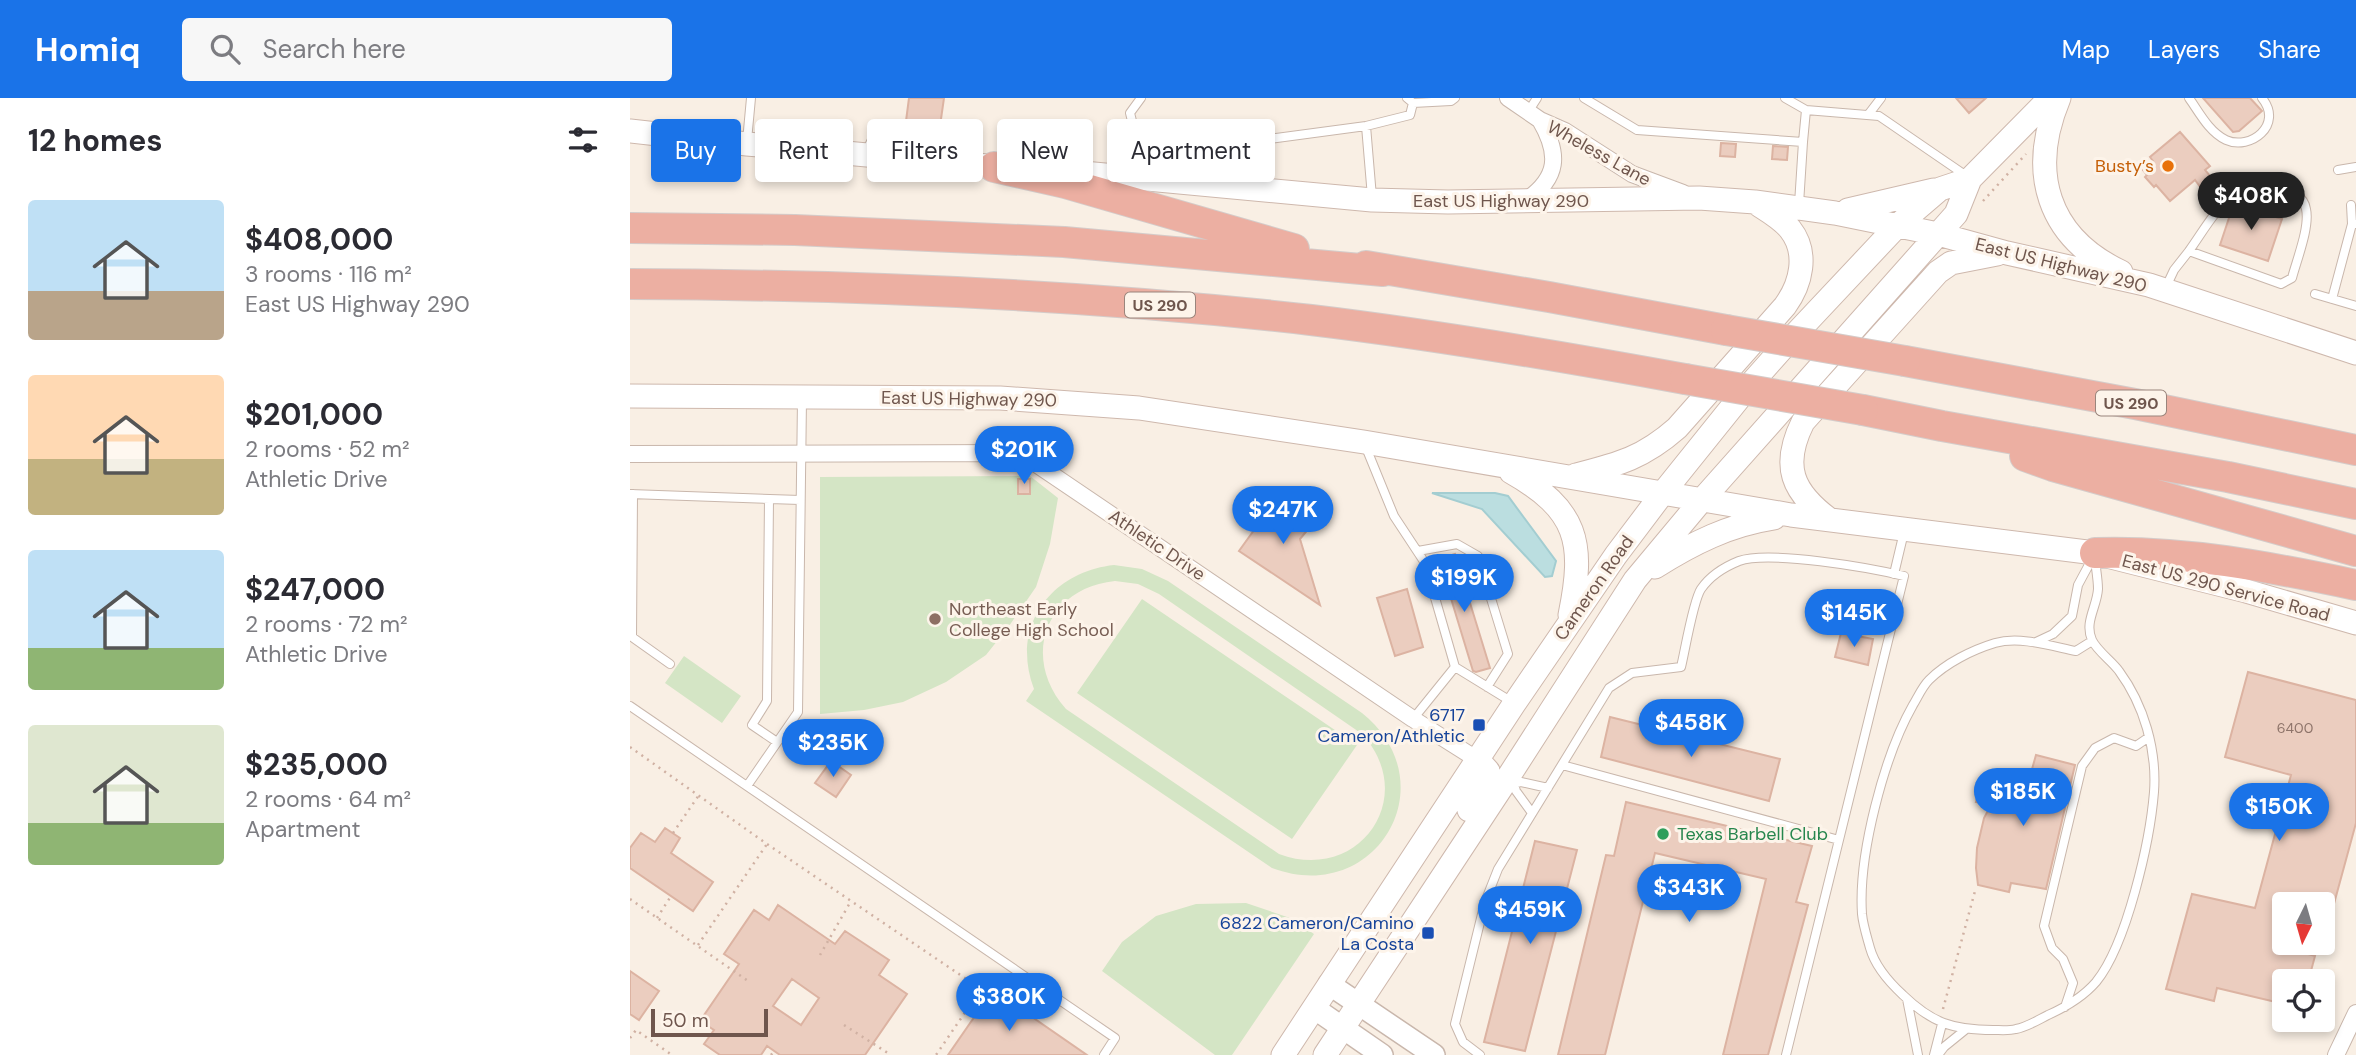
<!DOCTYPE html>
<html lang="en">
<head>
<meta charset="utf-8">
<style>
	body { margin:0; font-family:"DM Sans",sans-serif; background:#f7f7f7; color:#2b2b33; height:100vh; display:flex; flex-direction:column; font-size:26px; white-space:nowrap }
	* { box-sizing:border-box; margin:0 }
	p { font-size:23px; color:#7c7c81 }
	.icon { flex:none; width:38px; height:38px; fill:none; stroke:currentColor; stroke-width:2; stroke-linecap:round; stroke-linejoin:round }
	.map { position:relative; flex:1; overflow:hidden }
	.details { display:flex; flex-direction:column; background:#fff; width:630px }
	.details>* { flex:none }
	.top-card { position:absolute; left:21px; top:21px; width:665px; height:63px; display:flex; gap:14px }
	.needle { width:46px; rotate:185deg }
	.controls { position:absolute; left:1642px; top:794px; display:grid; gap:14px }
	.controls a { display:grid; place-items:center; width:63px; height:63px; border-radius:7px; background:#fff; box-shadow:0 4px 10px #0003; font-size:35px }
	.scale { position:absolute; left:21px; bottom:18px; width:117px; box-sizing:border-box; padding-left:7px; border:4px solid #6f564d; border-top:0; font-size:19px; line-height:24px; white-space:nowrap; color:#6f564d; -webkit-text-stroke:5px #fdf4ea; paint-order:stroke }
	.price { position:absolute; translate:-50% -60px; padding:0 16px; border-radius:24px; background:#1a73e8; color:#fff; font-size:23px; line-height:46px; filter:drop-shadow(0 2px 4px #0008) }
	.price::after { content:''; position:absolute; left:50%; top:42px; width:21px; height:16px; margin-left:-10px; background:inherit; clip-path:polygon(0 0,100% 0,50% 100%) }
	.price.selected { background:#222; color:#fff }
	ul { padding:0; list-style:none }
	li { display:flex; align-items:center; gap:21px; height:175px; padding:0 28px }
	li span { display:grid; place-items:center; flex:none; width:196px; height:140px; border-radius:7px; color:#555 }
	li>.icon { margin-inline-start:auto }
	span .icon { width:84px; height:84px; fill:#fffc; stroke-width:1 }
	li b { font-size:30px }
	h2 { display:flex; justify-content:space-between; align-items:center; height:84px; padding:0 28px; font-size:30px }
	.pill { padding:0 24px; border-radius:7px; background:#fff; box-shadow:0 4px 10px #0003; font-size:24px; line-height:63px }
	.pill.selected { background:#1a73e8; color:#fff }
	header { display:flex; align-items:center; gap:42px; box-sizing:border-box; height:98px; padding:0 35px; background:#1a73e8; color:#fff }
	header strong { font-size:33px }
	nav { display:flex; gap:38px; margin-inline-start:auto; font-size:24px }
	.search { width:490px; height:63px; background:#f7f7f7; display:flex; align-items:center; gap:18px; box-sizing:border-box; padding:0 24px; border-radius:7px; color:#7c7c81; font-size:26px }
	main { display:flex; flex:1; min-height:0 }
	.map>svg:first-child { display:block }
</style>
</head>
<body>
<header>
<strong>Homiq</strong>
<div class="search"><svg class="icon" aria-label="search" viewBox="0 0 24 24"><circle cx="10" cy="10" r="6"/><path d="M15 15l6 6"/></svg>Search here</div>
<nav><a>Map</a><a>Layers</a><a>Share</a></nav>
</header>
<main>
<section class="details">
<h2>12 homes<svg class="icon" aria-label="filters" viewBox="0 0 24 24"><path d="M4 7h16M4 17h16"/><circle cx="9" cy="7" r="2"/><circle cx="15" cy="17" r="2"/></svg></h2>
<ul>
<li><span style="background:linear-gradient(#bfe0f5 65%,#b9a48a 0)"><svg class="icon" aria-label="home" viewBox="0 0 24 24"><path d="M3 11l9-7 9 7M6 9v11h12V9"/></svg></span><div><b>$408,000</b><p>3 rooms · 116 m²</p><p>East US Highway 290</p></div></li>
<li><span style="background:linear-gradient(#ffd9b3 60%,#c2b280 0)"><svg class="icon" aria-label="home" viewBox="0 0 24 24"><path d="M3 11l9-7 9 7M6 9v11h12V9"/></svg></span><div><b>$201,000</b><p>2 rooms · 52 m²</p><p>Athletic Drive</p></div></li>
<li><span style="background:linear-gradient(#bfe0f5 70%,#8fb573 0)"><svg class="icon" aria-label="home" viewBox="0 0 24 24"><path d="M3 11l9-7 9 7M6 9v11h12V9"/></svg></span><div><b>$247,000</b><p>2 rooms · 72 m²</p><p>Athletic Drive</p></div></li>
<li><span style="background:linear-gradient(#dfe7d0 70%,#8fb573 0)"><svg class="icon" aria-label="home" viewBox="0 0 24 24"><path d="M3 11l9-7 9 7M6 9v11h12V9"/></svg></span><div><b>$235,000</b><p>2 rooms · 64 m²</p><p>Apartment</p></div></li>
</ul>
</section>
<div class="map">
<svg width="1726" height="957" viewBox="0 0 1726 957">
	<rect width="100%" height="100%" fill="#f9efe4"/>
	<!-- green -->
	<path fill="#d4e5c5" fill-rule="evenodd" d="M400,378L428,400L420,446L406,489L379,528L356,557L316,584L273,604L234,612L190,616V379Z
		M484,467L512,471L538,483L732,615C819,685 746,809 642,770L396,603L404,591C380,528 421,474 484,467ZM485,483L508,486L529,496L732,636C790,699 729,786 649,756L436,611C390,559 416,490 485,483Z
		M512,501L727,647L662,741L447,595Z
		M54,558L111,598L92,625L35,585Z
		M616,805L660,820L684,836L602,957H585L472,873L492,844L526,818L566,806Z"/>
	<!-- water -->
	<path fill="#bbdee0" stroke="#a3cdd1" stroke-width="2" d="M865,395L878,398L926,463L922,478L915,479L852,411L802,395Z"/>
	<!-- building -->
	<path fill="#ebcdbf" stroke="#dcb3a2" stroke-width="2" fill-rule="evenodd" d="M279,0H314L310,28L276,23Z
		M1326,0H1356L1339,15Z
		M1573,0H1620L1632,13L1609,33L1603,34Z
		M1550,34L1580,68L1575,72L1585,84L1574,94L1565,82L1540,103L1526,87L1524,89L1515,79L1517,77L1513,72L1523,63L1520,59Z
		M1091,45L1106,46L1105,59L1090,58Z
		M1143,48L1158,49L1157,62L1142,61Z
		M1606,106L1652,121L1638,163L1590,147L1603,108Z
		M388,381H400V396H388Z
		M658,403L670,406L680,415L679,430L670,441L690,507L609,453L635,417L648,406Z
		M825,456L860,570L846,574L843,573L809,461Z
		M777,491L793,549L765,558L747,500Z
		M1211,535L1243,541L1238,567L1205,559Z
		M1618,574L1726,602V725L1696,835L1692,834V807H1654V849L1685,858L1678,884H1654V906L1587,890L1584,903L1536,891L1562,796L1625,810L1661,677L1595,659Z
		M980,619L1150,661L1139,703L971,659Z
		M1406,657L1445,667L1416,791L1381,785L1379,794L1348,787L1346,770L1347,750L1354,720L1361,707L1346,704L1351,685L1395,696Z
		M201,663L221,677L206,699L185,685Z
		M996,704L1182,748L1166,804L1178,807L1138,957H1093L1136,781L1025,755L975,957H928L976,757L984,758Z
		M35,730L50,740L41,755L83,784L63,813L0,770V750L11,735L25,744Z
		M905,743L947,752L895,953L854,944Z
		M148,807L205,846L215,833L259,862L249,877L277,896L235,957H150L137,948L131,957H90L74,946L84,932L70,923L109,866L94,856L124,812L139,822ZM162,881L189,900L171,927L143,908Z
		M0,873L29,893L9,922L0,916Z
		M363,892L457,957H318Z"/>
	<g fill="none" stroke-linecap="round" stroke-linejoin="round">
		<defs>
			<path id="service" d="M511,0L500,15L503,27L527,36L639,41L736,28L780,17L783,5L777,0
				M954,0L1007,32L1173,44L1169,106
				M1155,0L1176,12L1249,18L1338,79
				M1559,0C1569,14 1579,34 1596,42C1620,53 1654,27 1632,0
				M783,5L821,3L825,0
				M898,14L907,0
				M1238,17L1251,0
				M736,28L742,99
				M117,43L121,0
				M1173,44L1176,12
				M236,55C242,40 245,31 263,28L315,35L328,39L335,52V64
				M1708,72L1726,69
				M1721,107L1722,126
				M1536,189L1544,172L1559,153L1651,186L1662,180C1667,161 1680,129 1676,111C1674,98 1663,95 1652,93C1595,87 1588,112 1559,153
				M1685,196L1726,208
				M1702,201L1722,126H1726
				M735,347L764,418L795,465L825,569L783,621
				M0,396L170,402
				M3,396L2,539L40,566
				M139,401L137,603L122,627L147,644
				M788,453L827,446L848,458L878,556L857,589
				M1264,476L1274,434
				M1462,543L1446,553C1421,548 1390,538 1365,545C1342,552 1316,565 1299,582C1292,589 1288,599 1283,607C1254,658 1228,757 1232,816C1233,827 1237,839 1240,850C1245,868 1260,885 1273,897C1302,925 1323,932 1363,932C1370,932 1379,933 1386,931C1397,929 1408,922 1418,917C1436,909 1453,899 1466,884C1497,846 1520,743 1524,694C1527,652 1514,607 1489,573C1482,563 1467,553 1462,542C1454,524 1467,509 1468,491C1468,482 1466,471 1465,462
				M1406,544L1423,536L1442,518L1448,487L1462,461
				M825,569L882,604
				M0,608L485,940L474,957
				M932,667L1209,742
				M881,684L884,686L886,693L902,715
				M884,686L891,684L918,690
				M117,688L168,614L172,301
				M1277,901L1288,957
				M1435,909L1443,885L1433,861L1422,850L1414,828L1452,668L1465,650L1484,640L1506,648L1519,639
				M850,957L833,944L825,926L855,804L868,771L979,590L1002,575L1051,569C1055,553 1063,503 1071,491C1080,478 1094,469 1109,463C1139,452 1241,470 1274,478L1156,957
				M1304,957L1312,926
				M1308,957L1314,949L1335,932"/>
			<path id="minor" d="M878,0L910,22L935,33L1002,76L1053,95
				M895,103C929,80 930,56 910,22
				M0,356L390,355L783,621L848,662
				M1706,957L1726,915"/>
			<path id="tertiary" d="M699,886L804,957
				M684,910L752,957"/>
			<path id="secondary" d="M1429,0C1398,74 1417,139 1491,174
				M0,33L117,46L379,70
				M421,72L742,102L818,104L1069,100L1125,104L1205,115L1308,136L1377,155L1519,187L1726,255
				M1218,112L1304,92
				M0,298L370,300L509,310L734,344L1161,417L1465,455L1616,493L1726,525
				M881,374C948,412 955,444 940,517
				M946,377C989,366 1013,360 1047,330L1155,208C1171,186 1179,155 1160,131C1152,121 1140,114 1129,107
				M1200,422C1162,394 1151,368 1173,324L1308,174L1321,165L1367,156
				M1025,469C1063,445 1099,427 1144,420
				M839,712L857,679L858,673L848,662
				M653,957L884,606L986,457L1032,396L1118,289L1158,244L1268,127L1310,91L1340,81
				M695,957L877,681L1005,482L1071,403L1326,116L1340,81L1420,0"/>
			<path id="motorway" d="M364,69L435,85L664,151
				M0,130L165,132L434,144L753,173
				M736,168L919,199L1096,232
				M0,186C228,187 454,196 681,222C806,237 930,258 1055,281
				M1275,263L1505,306L1726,352
				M1233,312L1312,328L1598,379L1726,406
				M1395,358L1423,368L1726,453
				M1465,455C1553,452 1640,469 1726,487"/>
		</defs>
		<!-- service casing -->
		<use href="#service" stroke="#c9b7ac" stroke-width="10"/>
		<!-- minor casing -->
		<use href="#minor" stroke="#c9b7ac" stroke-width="18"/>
		<!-- tertiary casing -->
		<use href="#tertiary" stroke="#c9b7ac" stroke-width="24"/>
		<!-- secondary casing -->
		<use href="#secondary" stroke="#ceb8ad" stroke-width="25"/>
		<!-- motorway casing -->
		<use href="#motorway" stroke="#d4ccca" stroke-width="32"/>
		<!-- path -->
		<path stroke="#d0b1a3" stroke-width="2.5" stroke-dasharray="2 5" stroke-linecap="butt" d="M1353,103L1396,56
			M0,649L137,746L351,891L306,957
			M43,735L69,697
			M0,801L118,883
			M27,820L41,798
			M68,847L137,746
			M190,857L221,803
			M1313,911L1345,793
			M214,927L261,957
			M0,940L6,932L42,957
			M141,957L144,953"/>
		<!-- service -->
		<use href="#service" stroke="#fff" stroke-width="8"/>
		<!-- minor -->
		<use href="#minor" stroke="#fff" stroke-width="16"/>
		<!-- tertiary -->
		<use href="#tertiary" stroke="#fff" stroke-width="21"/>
		<!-- secondary -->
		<use href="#secondary" stroke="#fff" stroke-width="23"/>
		<!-- motorway -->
		<use href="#motorway" stroke="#ecafa2" stroke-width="30"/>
		<defs>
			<path id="motorway-bridge" d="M1096,232L1275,263
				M1055,281L1233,312"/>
		</defs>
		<!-- motorway-bridge casing -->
		<use href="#motorway-bridge" stroke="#d4ccca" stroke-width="32" stroke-linecap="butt"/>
		<!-- motorway-bridge -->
		<use href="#motorway-bridge" stroke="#ecafa2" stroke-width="30"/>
	</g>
	<!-- markers -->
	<circle fill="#e8710a" stroke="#fdf4ea" stroke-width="2.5" cx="1538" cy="68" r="7"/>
	<circle fill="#8d6e63" stroke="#fdf4ea" stroke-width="2.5" cx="305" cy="521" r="7"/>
	<g fill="#1a4fb4" stroke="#fdf4ea" stroke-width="2.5">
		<rect x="842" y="620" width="14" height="14" rx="3.5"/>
		<rect x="791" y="828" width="14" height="14" rx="3.5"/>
	</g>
	<circle fill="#2e9e5b" stroke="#fdf4ea" stroke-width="2.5" cx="1033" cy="736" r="7"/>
	<g text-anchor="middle" stroke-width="6" stroke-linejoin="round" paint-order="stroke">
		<!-- number labels -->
		<g font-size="14" fill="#8e746a">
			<text x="1665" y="635">6400</text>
		</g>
		<!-- shield labels -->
		<g fill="#fdf4ea" stroke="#9a857c" stroke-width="2">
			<rect x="495" y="194.5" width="70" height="25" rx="5"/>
			<rect x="1466" y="292.5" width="70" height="25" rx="5"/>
		</g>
		<g font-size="16" font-weight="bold" fill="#6f564d">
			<text x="530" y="213">US 290</text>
			<text x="1501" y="311">US 290</text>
		</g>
		<!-- street labels -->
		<g font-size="18" fill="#6f564d" stroke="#fdf4ea">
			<text transform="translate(969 55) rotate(29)" y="6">Wheless Lane</text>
			<text x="871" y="109">East US Highway 290</text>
			<text transform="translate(1431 167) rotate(14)" y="6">East US Highway 290</text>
			<text transform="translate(339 301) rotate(1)" y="6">East US Highway 290</text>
			<text transform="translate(527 447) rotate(34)" y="6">Athletic Drive</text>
			<text transform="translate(964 490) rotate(-55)" y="6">Cameron Road</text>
			<text transform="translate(1596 490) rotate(15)" y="6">East US 290 Service Road</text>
		</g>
		<!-- food labels -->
		<g font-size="18" fill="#c56008" stroke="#fdf4ea" text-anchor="end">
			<text x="1524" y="74">Busty’s</text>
		</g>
		<!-- education labels -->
		<g font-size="18" fill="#785e54" stroke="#fdf4ea" text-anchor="start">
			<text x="319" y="517">Northeast Early<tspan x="319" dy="21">College High School</tspan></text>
		</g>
		<!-- transit labels -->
		<g font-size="18" fill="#164399" stroke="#fdf4ea" text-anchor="end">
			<text x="835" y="623">6717<tspan x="835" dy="21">Cameron/Athletic</tspan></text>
			<text x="784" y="831">6822 Cameron/Camino<tspan x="784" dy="21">La Costa</tspan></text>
		</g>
		<!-- leisure labels -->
		<g font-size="18" fill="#27864d" stroke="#fdf4ea" text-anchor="start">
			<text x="1047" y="742">Texas Barbell Club</text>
		</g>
	</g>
</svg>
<div class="controls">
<a><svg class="needle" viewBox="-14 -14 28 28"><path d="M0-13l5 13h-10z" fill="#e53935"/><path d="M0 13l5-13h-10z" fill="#7c7c81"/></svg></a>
<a><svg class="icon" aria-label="locate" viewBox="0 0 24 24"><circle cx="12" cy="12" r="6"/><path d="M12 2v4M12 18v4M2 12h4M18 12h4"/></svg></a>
</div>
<div class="scale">50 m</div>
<b class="price selected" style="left:1621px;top:134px">$408K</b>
<b class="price" style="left:394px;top:388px">$201K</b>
<b class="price" style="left:653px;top:448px">$247K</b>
<b class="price" style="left:834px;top:516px">$199K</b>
<b class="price" style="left:1224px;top:551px">$145K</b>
<b class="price" style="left:1061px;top:661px">$458K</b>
<b class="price" style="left:203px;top:681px">$235K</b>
<b class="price" style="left:1393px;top:730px">$185K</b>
<b class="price" style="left:1649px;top:745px">$150K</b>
<b class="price" style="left:1059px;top:826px">$343K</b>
<b class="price" style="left:900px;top:848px">$459K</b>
<b class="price" style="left:379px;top:935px">$380K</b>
<div class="top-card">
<a class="pill selected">Buy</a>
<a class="pill">Rent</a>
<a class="pill">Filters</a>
<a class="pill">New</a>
<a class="pill">Apartment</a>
</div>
</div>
</main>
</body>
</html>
